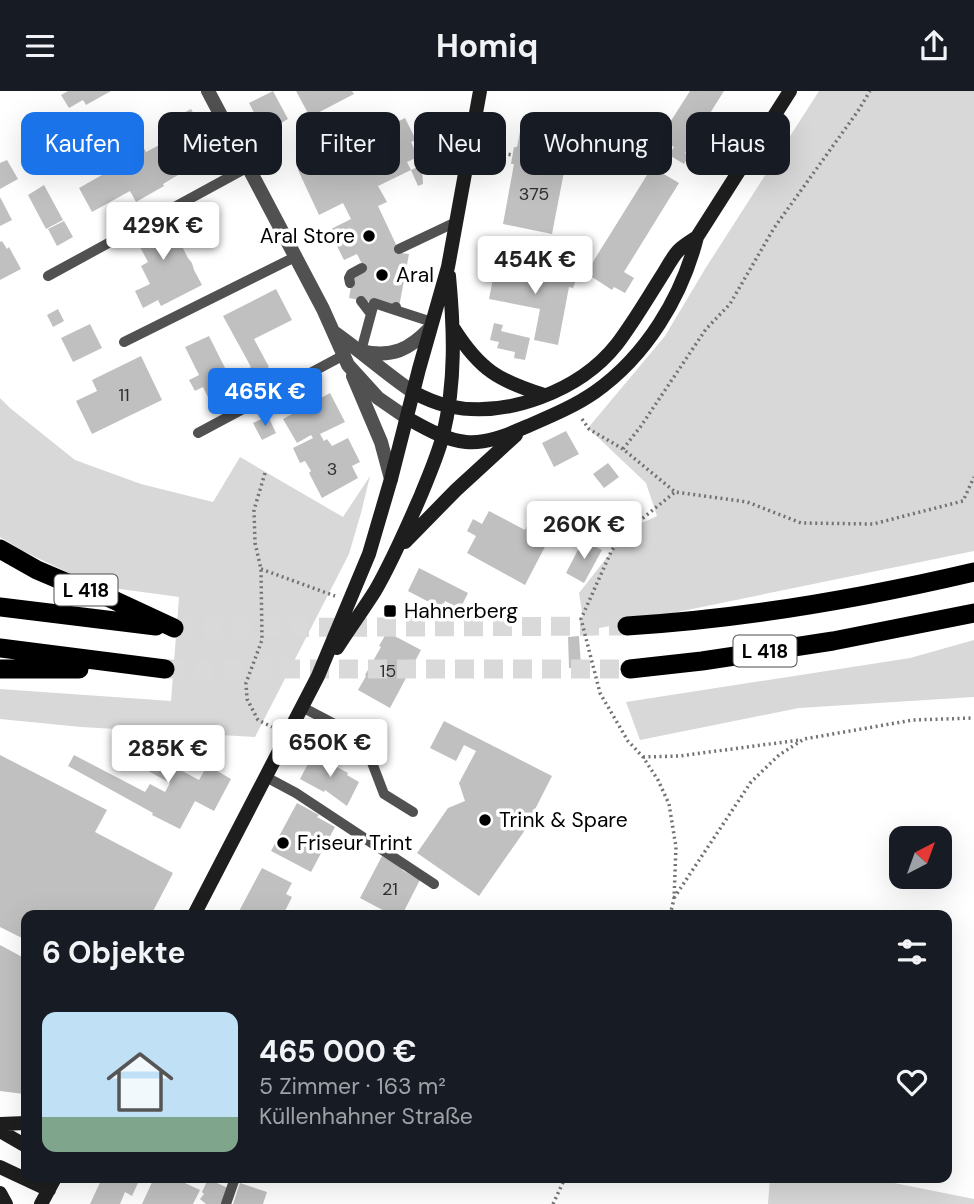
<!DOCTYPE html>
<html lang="de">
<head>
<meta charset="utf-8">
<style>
	body { margin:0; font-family:"DM Sans",sans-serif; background:#20242c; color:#f1f3f6; height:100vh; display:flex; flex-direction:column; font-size:26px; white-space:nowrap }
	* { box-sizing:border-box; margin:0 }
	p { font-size:23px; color:#9ea1a6 }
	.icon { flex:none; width:38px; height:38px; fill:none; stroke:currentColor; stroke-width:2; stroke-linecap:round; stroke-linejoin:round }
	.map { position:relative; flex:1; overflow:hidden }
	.side { position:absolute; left:21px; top:819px; width:931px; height:273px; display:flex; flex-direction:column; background:#171b24; border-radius:14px; box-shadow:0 7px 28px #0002 }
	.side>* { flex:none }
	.banner { position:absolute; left:21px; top:21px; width:933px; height:63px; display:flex; gap:14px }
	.needle { width:46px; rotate:41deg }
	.buttons { position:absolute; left:889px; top:735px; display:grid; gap:14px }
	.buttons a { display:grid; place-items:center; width:63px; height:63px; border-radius:14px; background:#171b24; box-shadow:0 7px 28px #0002; font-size:35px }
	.price { position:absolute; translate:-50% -60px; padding:0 16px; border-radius:7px; background:#fff; color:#222; font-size:23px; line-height:46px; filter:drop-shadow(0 2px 4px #0008) }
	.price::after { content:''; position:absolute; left:50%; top:42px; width:21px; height:16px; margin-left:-10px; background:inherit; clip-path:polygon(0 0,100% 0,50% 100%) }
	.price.selected { background:#1a73e8; color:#fff }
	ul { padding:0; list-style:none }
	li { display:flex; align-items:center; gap:21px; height:175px; padding:0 21px }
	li+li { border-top:2px solid #363941 }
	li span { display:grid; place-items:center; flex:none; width:196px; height:140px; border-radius:14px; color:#555 }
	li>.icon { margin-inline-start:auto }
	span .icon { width:84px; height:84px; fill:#fffc; stroke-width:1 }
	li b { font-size:30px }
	h2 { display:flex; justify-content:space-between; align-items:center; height:84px; padding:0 21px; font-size:30px }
	.tag { padding:0 24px; border-radius:14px; background:#171b24; box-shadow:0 7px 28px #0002; font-size:24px; line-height:63px }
	.tag.selected { background:#1a73e8; color:#fff }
	header { display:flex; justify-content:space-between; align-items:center; height:91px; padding:0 21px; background:#171b24; font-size:32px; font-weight:700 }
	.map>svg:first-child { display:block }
</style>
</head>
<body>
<header><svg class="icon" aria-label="menu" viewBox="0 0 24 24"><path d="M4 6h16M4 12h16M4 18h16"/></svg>Homiq<svg class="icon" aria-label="share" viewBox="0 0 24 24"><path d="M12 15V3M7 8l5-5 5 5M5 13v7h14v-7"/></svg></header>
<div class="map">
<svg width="974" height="1113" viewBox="0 0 974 1113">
	<rect width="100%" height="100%" fill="#fff"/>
	<!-- green -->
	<path fill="#d8d8d8" d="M819,0H974V460L585,540L579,502L619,451L633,436L657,425L646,392L588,337L665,245L705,178Z
		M0,307L10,317L75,369L141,393L213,411L240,366L343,426L370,385L361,422L349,463L255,646L81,636L0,628V598L171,610L179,506L113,497L71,483L23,460L0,446Z
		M974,549V606L799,617L640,649L626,611L910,567Z
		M770,1087H869L974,1108V1113H768Z"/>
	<!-- building -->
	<path fill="#c0c0c0" d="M68,0H111L86,14L83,9L69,17L61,4Z
		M273,0L288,28L276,35L278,39L271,42L269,38L264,41L249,12Z
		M296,0H352L354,3L310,26Z
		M690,0H724L685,62L689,65L684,73L669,64L674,56L660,47Z
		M191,18L205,43L182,55L193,75L163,93L164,95L136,111L130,100L92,121L79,97L116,76L109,64L138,47L146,61L167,50L159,35Z
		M523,25L573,34L552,143L503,133L514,73H511L514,56H517Z
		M405,27L416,49L411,51L418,66L407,71L411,79L422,74L423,93L418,95L411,79L378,95L387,111L378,115L400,162L409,163L399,216L349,207L353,183L364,177L357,163L344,169L330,141L331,138L351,128L343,112L319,124L298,79Z
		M7,69L18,88L0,98V72Z
		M652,76L679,92L624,181L634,187L625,202L614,196L612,199L586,182Z
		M44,94L63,129L46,138L28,104Z
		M0,106L12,129L0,135Z
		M163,119L188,167L192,172L194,179L202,194L161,215L158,209L143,217L135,200L150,193L141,175L148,171L130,137Z
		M64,130L73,146L57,155L48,138Z
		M2,150L7,158L9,156L21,178L0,189V151Z
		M517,169L576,189L573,197L569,196L558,254L534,249L540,218L489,208L495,177L514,180Z
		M276,198L292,229L254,248L269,276L209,308L203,296L195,300L189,289L199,284L185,256L209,245L230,287L251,276L223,225Z
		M58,218L64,230L53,236L47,224Z
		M494,232L503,234L501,240L530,247L525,269L514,267L515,261L497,257L499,251L490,249Z
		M90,233L102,257L73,271L61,247Z
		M141,265L162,309L92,343L76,310L97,300L92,289Z
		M330,302L345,331L320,343L324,350L327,348L332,355L348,347L360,371L352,375L358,387L322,407L309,382L311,380L305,370L300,372L293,357L313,347L311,344L297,352L283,328Z
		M268,325L276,342L262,349L253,332Z
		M566,340L579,363L554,376L542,352Z
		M608,372L619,386L604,397L593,383Z
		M538,413L561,425L525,494L467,462L476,445L467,440L473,428L482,433L489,420L525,439Z
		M583,449L602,459L584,492L566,482Z
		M419,477L468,502L460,518L445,510L442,518L408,500Z
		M387,541L421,559L390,617L358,599L366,585L365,584L381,556L379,555Z
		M579,545L581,576L569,577L568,546Z
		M444,630L552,685L523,742L479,805L417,762L448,717L465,710L459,692L476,660L464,654L456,670L430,657Z
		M209,643L225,653L212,677L231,688L214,720L195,710L180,738L152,724L153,722L68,675L74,664L145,701L150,693L165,701L170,692L141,676L149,662L199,689L207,675L195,668Z
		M313,663L348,682L347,684L359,691L347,715L325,699L324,701L300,688Z
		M0,664L107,719L95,741L173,782L151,824H26V849L0,836Z
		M297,712L319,724L317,726L335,736L311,781L271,760Z
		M382,765L403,776L402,779L420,789L402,824H392L360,807Z
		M262,777L292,792L286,803L292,806L283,824H237Z
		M0,854L26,868V1002L24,1003L0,1000Z
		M102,1087H132L130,1089L138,1092L132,1105L125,1101L120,1113H90Z
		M154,1087H174L200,1099L193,1113H142Z
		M208,1088L228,1097L222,1113H206L200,1108L204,1103L202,1101Z
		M240,1092L267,1101L263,1113H233Z"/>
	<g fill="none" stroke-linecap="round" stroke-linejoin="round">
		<!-- trunk-tunnel -->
		<path stroke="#d9d9d9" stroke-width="19" stroke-dasharray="19 10" stroke-linecap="butt" d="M174,537L627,535
			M165,578H630"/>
		<!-- path -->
		<path stroke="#737373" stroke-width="3.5" stroke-dasharray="2 3.5" stroke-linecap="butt" d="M487,59L512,64
			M582,328L589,338L623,358L675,401L747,411L801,432L873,433L963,410L974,386
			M623,358L641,335L706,238L730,213L774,137L858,20L870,0
			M265,382L254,419L255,452L261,478L262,549L246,592L247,608L258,629L272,636
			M261,478L335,505
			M643,666L679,665L800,649
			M674,807L751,691L779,664L804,648L913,629L974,627
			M670,824L674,808L676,756L669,713L658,689L643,666L628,650L600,602L581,528L611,461L621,445L675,401
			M553,1113L565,1087"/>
		<!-- service -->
		<path stroke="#515151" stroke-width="10" d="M399,158L456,131
			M48,185L248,76
			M350,192L349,187L351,183L362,177
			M361,210L371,223
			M396,216L395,219L432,231
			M124,251L295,166
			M361,260L374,212L395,219
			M198,342L344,264
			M302,616L363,648L384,703L413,721
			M266,686L296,702L434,793
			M226,1113L235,1087"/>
		<!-- tertiary -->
		<path stroke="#515151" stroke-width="14" d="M208,0L323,218L348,274L378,307L407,327
			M335,242C362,261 386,283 413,301
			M361,260C392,267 409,259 430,237
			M353,285L381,351L391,388"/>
		<!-- secondary -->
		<path stroke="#1e1e1e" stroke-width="14" d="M454,238C480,279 499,290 544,304
			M413,301C424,307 436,312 448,315C506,328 580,300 617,253C633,232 647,208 661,186C667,177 672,166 679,159C684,154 691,150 697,146
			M407,327C425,337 445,349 466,351C488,353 509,343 528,335C551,325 575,315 595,301C646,265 682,206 697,146L790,0
			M405,451L456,399L516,344
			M337,557C349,538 363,519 375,500C393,469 407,436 421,404C429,384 438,364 443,344C456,291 454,238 449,185
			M194,824L318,585L369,463L391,388L419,278L448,176L480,0
			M0,1033L26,1032
			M0,1040L26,1055
			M0,1076L49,1099
			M0,1102L6,1113
			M41,1113L55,1087"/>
		<!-- trunk -->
		<path stroke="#000" stroke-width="19" d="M0,458L37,479L70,493L103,504L174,537
			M0,516L156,535
			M627,535C741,528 863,507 974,481
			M0,557L165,578
			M0,578H79
			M630,578L702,570L833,550L974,522"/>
	</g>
	<!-- markers -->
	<g fill="#000" stroke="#fff" stroke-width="2.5">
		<circle cx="369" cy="145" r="7"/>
		<circle cx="382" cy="184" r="7"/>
		<rect x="383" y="513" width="14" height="14" rx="3.5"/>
		<circle cx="485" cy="729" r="7"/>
		<circle cx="283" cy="752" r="7"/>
	</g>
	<g text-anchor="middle" stroke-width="7" stroke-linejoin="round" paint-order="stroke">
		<!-- number labels -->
		<g font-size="18" fill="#303030">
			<text x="534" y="109">375</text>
			<text x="124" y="310">11</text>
			<text x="332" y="384">3</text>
			<text x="388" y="586">15</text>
			<text x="390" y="804">21</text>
		</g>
		<!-- shield labels -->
		<g fill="#fff" stroke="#4c4c4c" stroke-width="2">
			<rect x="54.5" y="483.5" width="63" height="31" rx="5"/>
			<rect x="733.5" y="544.5" width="63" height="31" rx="5"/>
		</g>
		<g font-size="19" font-weight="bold" fill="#000">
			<text x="86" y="506">L 418</text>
			<text x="765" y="567">L 418</text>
		</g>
		<!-- poi labels -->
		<g font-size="21" fill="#000" stroke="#fff" text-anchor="start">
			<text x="355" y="152" text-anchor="end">Aral Store</text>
			<text x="396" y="191">Aral</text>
			<text x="404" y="527">Hahnerberg</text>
			<text x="499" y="736">Trink &amp; Spare</text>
			<text x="297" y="759">Friseur Trint</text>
		</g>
	</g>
</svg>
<div class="buttons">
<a><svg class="needle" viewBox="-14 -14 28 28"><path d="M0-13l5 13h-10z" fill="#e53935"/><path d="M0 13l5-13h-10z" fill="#9ea1a6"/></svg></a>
</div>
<b class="price" style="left:163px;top:171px">429K €</b>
<b class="price" style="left:535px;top:205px">454K €</b>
<b class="price selected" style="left:265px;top:337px">465K €</b>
<b class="price" style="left:584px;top:470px">260K €</b>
<b class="price" style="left:330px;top:688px">650K €</b>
<b class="price" style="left:168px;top:694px">285K €</b>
<div class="banner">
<a class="tag selected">Kaufen</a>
<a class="tag">Mieten</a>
<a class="tag">Filter</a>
<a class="tag">Neu</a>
<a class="tag">Wohnung</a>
<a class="tag">Haus</a>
</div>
<section class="side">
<h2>6 Objekte<svg class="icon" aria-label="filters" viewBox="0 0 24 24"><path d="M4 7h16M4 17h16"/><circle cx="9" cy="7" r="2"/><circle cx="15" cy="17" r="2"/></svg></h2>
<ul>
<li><span style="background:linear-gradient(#bfe0f5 75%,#7fa58c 0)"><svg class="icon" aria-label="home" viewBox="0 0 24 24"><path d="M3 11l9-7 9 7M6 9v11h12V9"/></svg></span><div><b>465 000 €</b><p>5 Zimmer · 163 m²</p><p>Küllenhahner Straße</p></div><svg class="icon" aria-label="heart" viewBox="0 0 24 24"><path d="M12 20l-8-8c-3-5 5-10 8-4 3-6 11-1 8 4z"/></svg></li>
</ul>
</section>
</div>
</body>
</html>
